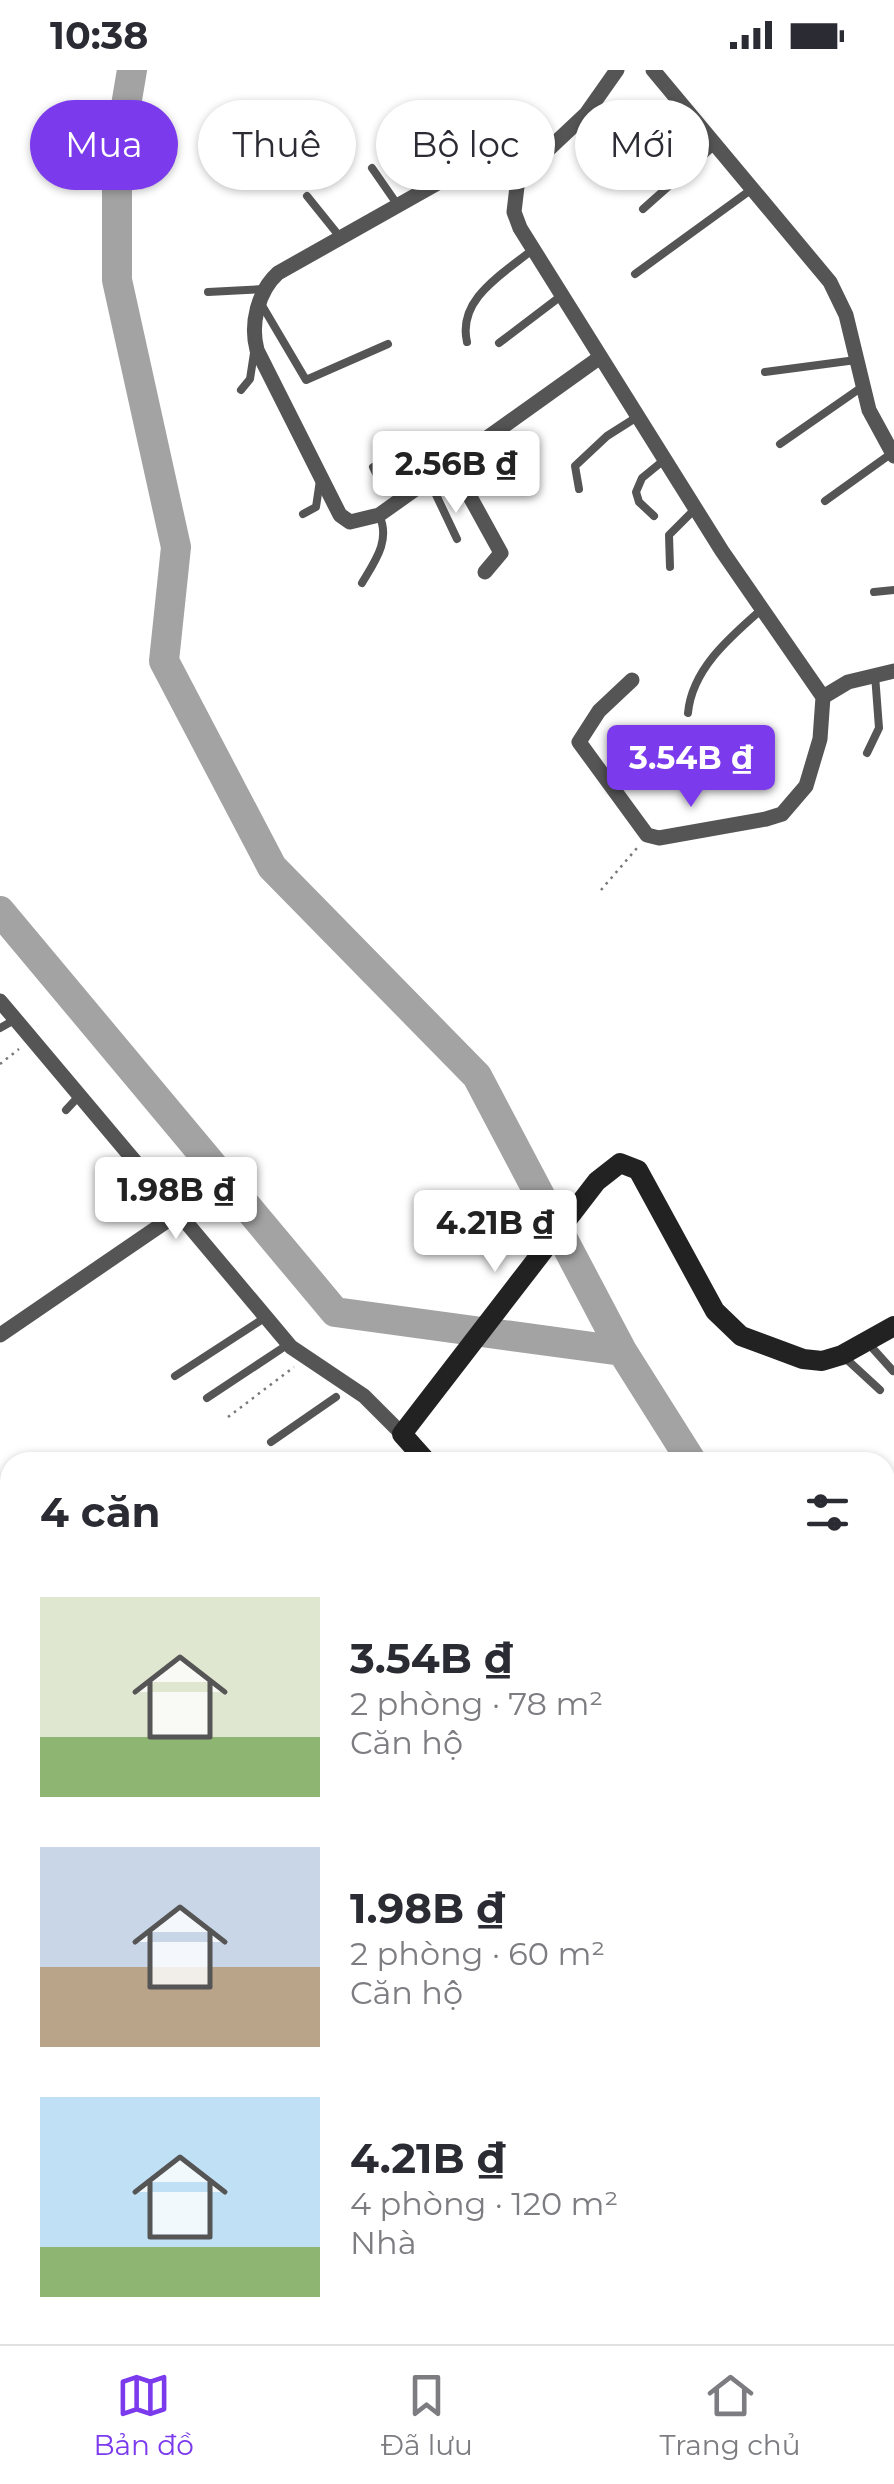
<!DOCTYPE html>
<html lang="vi">
<head>
<meta charset="utf-8">
<style>
	body { margin:0; font-family:Montserrat,sans-serif; background:#f7f7f7; color:#2b2b33; height:100vh; display:flex; flex-direction:column; font-size:38px; white-space:nowrap }
	* { box-sizing:border-box; margin:0 }
	p { font-size:32px; color:#7c7c81 }
	.icon { flex:none; width:55px; height:55px; fill:none; stroke:currentColor; stroke-width:2; stroke-linecap:round; stroke-linejoin:round }
	.map { position:relative; flex:1; overflow:hidden }
	.details { position:absolute; left:0px; top:1382px; width:895px; height:892px; display:flex; flex-direction:column; background:#fff; border-radius:30px 30px 0 0; box-shadow:0 2px 8px #0004 }
	.details>* { flex:none }
	.top-card { position:absolute; left:30px; top:30px; width:835px; height:90px; display:flex; gap:20px }
	.price { position:absolute; translate:-50% -85px; padding:0 22px; border-radius:10px; background:#fff; color:#222; font-size:32px; line-height:65px; filter:drop-shadow(0 2px 5px #0008) }
	.price::after { content:''; position:absolute; left:50%; top:60px; width:30px; height:22px; margin-left:-15px; background:inherit; clip-path:polygon(0 0,100% 0,50% 100%) }
	.price.on { background:#7c3aed; color:#fff }
	ul { padding:0; list-style:none }
	li { display:flex; align-items:center; gap:30px; height:250px; padding:0 40px }
	li span { display:grid; place-items:center; flex:none; width:280px; height:200px; border-radius:0px; color:#555 }
	li>.icon { margin-inline-start:auto }
	span .icon { width:120px; height:120px; fill:#fffc; stroke-width:1 }
	li b { font-size:42px }
	h2 { display:flex; justify-content:space-between; align-items:center; height:120px; padding:0 40px; font-size:42px }
	.chip { padding:0 35px; border-radius:45px; background:#fff; box-shadow:0 2px 8px #0004; font-size:35px; line-height:90px }
	.chip.on { background:#7c3aed; color:#fff }
	.status { display:flex; justify-content:space-between; align-items:center; height:70px; padding:0 50px; background:#fff; direction:ltr }
	.status svg { height:28px; fill:currentColor }
	.menu { display:flex; justify-content:space-around; align-items:center; height:140px; border-top:2px solid #e1e1e2; background:#fff; font-size:28px; color:#7c7c81 }
	.menu a { display:grid; justify-items:center; gap:5px }
	.menu .on { color:#7c3aed }
	.map>svg:first-child { display:block }
</style>
</head>
<body>
<div class="status"><b>10:38</b><svg viewBox="0 0 49 12"><path d="M0 12V9h3v3zM5 12V6h3v6zM10 12V3h3v9zM15 12V0h3v12zM26 1h20v11H26zM47 4h2v5h-2z"/></svg></div>
<div class="map">
<svg width="894" height="2274" viewBox="0 0 894 2274">
	<rect width="100%" height="100%" fill="#fff"/>
	<g fill="none" stroke-linecap="round" stroke-linejoin="round">
		<!-- river -->
		<path stroke="#a3a3a3" stroke-width="30" d="M132,0L117,89V210L176,477L164,591L272,797L477,1006L622,1281
			M0,841L335,1242L622,1281L692,1392
			M885,1792L894,1804"/>
		<!-- path -->
		<path stroke="#777" stroke-width="2.5" stroke-dasharray="2.5 5" stroke-linecap="butt" d="M601,820L637,778
			M0,994L19,979
			M228,1347L294,1297"/>
		<!-- service -->
		<path stroke="#555" stroke-width="8" d="M372,98L397,134
			M307,126L340,167
			M643,139L715,75
			M635,204L752,119
			M208,222L264,219
			M260,232L306,310L388,274
			M467,272C457,229 503,204 532,180
			M499,273L561,226
			M765,302L856,290
			M241,320L250,309L254,283
			M406,367L472,375
			M780,374L862,317
			M373,397L382,416L403,425
			M429,410L457,469
			M579,419L575,396L607,366L637,347
			M825,431L892,383
			M303,444L316,437L320,410
			M654,446L639,432L636,422L642,408L664,390
			M670,497L669,465L695,439
			M362,513C375,491 391,470 379,445
			M874,522L894,520
			M688,643C692,599 730,567 762,539
			M867,683L879,658L875,605
			M0,958L16,949
			M66,1040L80,1025
			M867,1272L893,1301
			M842,1285L880,1320
			M175,1306L266,1247
			M207,1328L287,1275
			M271,1372L336,1327
			M0,2099L10,2126"/>
		<!-- minor -->
		<path stroke="#555" stroke-width="15" d="M617,0L586,44L518,108L514,142L520,158L722,481L823,627L820,669L806,716L782,744L766,749L659,768L647,765L579,672L599,641L632,610
			M653,0L830,212L846,245L869,340L894,386
			M518,108L459,101L278,203C258,221 250,254 257,280L340,445L350,452L379,445L599,288
			M452,394L501,483L485,502
			M823,627L848,612L894,601
			M0,931L291,1277L364,1326L402,1364
			M0,1265L180,1142
			M0,1769L10,1766
			M294,2265L296,2274
			M697,2265L698,2274"/>
		<!-- secondary -->
		<path stroke="#222" stroke-width="20" d="M427,1392L402,1364L597,1111L620,1093L638,1100L715,1241L741,1266L803,1289L822,1291L842,1285L894,1256
			M0,2058L10,2056"/>
	</g>
</svg>
<b class="price" style="left:456px;top:446px">2.56B ₫</b>
<b class="price on" style="left:691px;top:740px">3.54B ₫</b>
<b class="price" style="left:176px;top:1172px">1.98B ₫</b>
<b class="price" style="left:495px;top:1205px">4.21B ₫</b>
<div class="top-card">
<a class="chip on">Mua</a>
<a class="chip">Thuê</a>
<a class="chip">Bộ lọc</a>
<a class="chip">Mới</a>
</div>
<section class="details">
<h2>4 căn<svg class="icon" aria-label="filters" viewBox="0 0 24 24"><path d="M4 7h16M4 17h16"/><circle cx="9" cy="7" r="2"/><circle cx="15" cy="17" r="2"/></svg></h2>
<ul>
<li><span style="background:linear-gradient(#dfe7d0 70%,#8fb573 0)"><svg class="icon" aria-label="home" viewBox="0 0 24 24"><path d="M3 11l9-7 9 7M6 9v11h12V9"/></svg></span><div><b>3.54B ₫</b><p>2 phòng · 78 m²</p><p>Căn hộ</p></div></li>
<li><span style="background:linear-gradient(#c9d6e8 60%,#b9a48a 0)"><svg class="icon" aria-label="home" viewBox="0 0 24 24"><path d="M3 11l9-7 9 7M6 9v11h12V9"/></svg></span><div><b>1.98B ₫</b><p>2 phòng · 60 m²</p><p>Căn hộ</p></div></li>
<li><span style="background:linear-gradient(#bfe0f5 75%,#8fb573 0)"><svg class="icon" aria-label="home" viewBox="0 0 24 24"><path d="M3 11l9-7 9 7M6 9v11h12V9"/></svg></span><div><b>4.21B ₫</b><p>4 phòng · 120 m²</p><p>Nhà</p></div></li>
</ul>
</section>
</div>
<nav class="menu">
<a class="on"><svg class="icon" aria-label="map" viewBox="0 0 24 24"><path d="M3 6l6-2 6 2 6-2v14l-6 2-6-2-6 2zM9 4v14M15 6v14"/></svg>Bản đồ</a>
<a><svg class="icon" aria-label="saved" viewBox="0 0 24 24"><path d="M7 4h10v16l-5-4-5 4z"/></svg>Đã lưu</a>
<a><svg class="icon" aria-label="home" viewBox="0 0 24 24"><path d="M3 11l9-7 9 7M6 9v11h12V9"/></svg>Trang chủ</a>
</nav>
</body>
</html>
